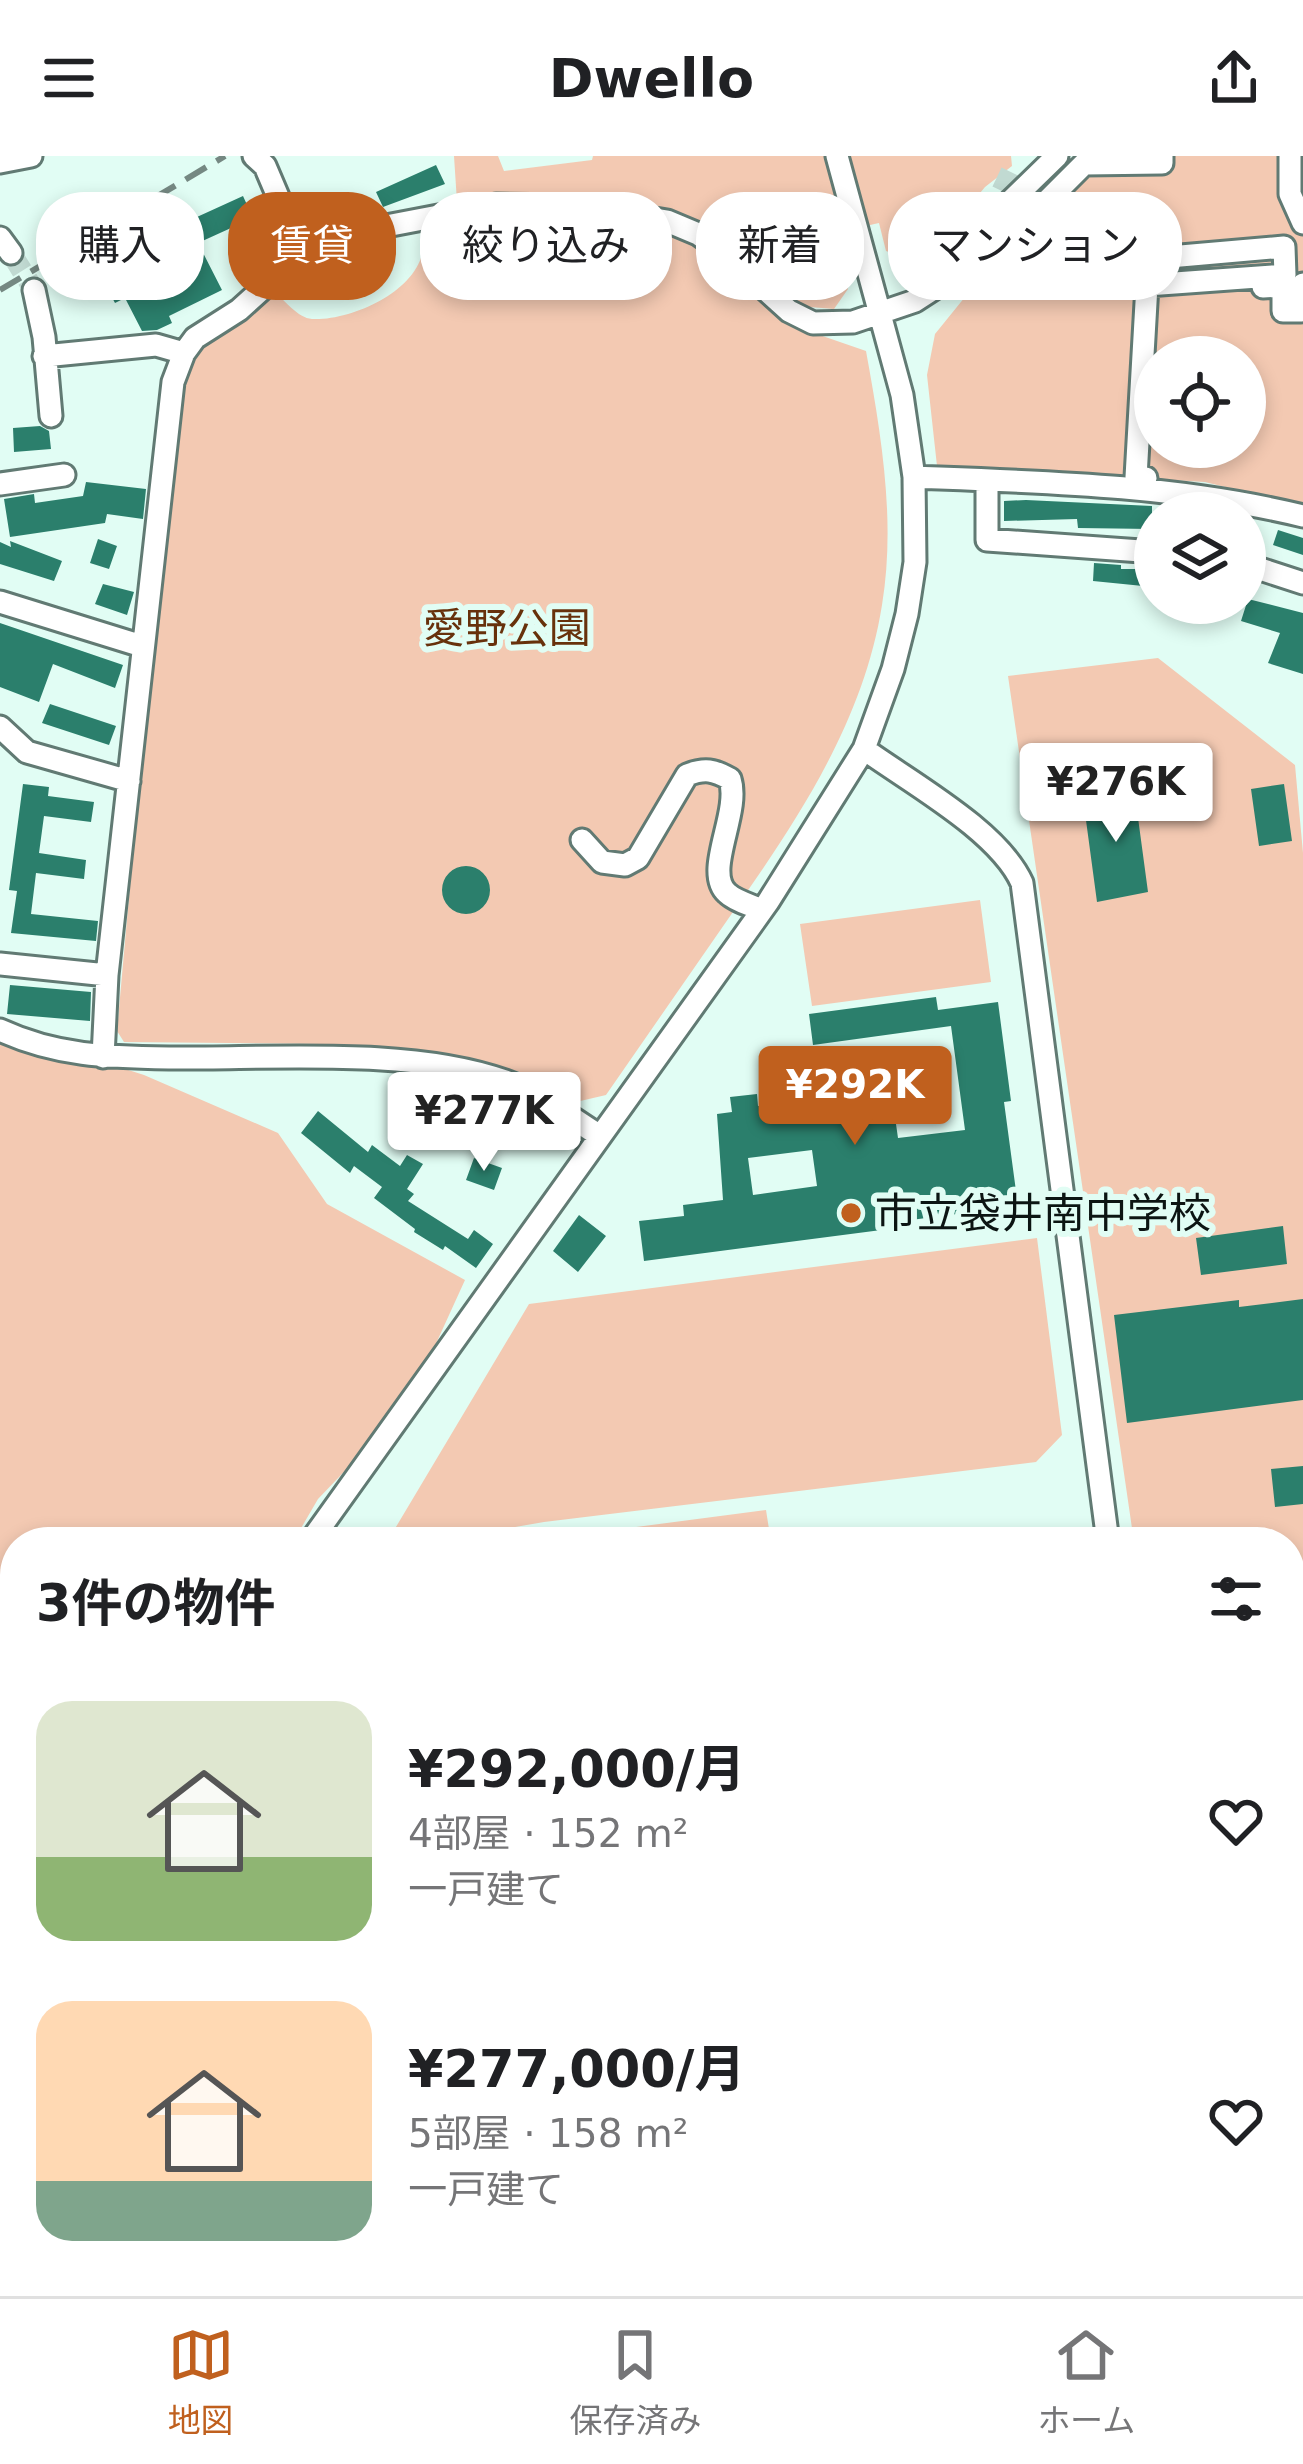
<!DOCTYPE html>
<html lang="ja">
<head>
<meta charset="utf-8">
<style>
	body { margin:0; font-family:"DejaVu Sans","Noto Sans JP",sans-serif; background:#f2f2f2; color:#202124; height:100vh; display:flex; flex-direction:column; font-size:45px; white-space:nowrap }
	* { box-sizing:border-box; margin:0 }
	p { font-size:39px; color:#757577 }
	.icon { flex:none; width:66px; height:66px; fill:none; stroke:currentColor; stroke-width:2; stroke-linecap:round; stroke-linejoin:round }
	.map { position:relative; flex:1; overflow:hidden }
	.side { position:absolute; left:0px; top:1371px; width:1305px; height:771px; display:flex; flex-direction:column; background:#fff; border-radius:48px 48px 0 0; box-shadow:0 6px 18px #0003 }
	.side>* { flex:none }
	.hud { position:absolute; left:36px; top:36px; width:1233px; height:108px; display:flex; gap:24px }
	.buttons { position:absolute; left:1134px; top:180px; display:grid; gap:24px }
	.buttons a { display:grid; place-items:center; width:132px; height:132px; border-radius:50%; background:#fff; box-shadow:0 6px 18px #0003; font-size:60px }
	.price { position:absolute; translate:-50% -102px; padding:0 27px; border-radius:12px; background:#fff; color:#222; font-size:39px; line-height:78px; filter:drop-shadow(0 3px 6px #0008) }
	.price::after { content:''; position:absolute; left:50%; top:72px; width:36px; height:27px; margin-left:-18px; background:inherit; clip-path:polygon(0 0,100% 0,50% 100%) }
	.price.on { background:#c0601e; color:#fff }
	ul { padding:0; list-style:none }
	li { display:flex; align-items:center; gap:36px; height:300px; padding:0 36px }
	li span { display:grid; place-items:center; flex:none; width:336px; height:240px; border-radius:36px; color:#555 }
	li>.icon { margin-inline-start:auto }
	span .icon { width:144px; height:144px; fill:#fffc; stroke-width:1 }
	li b { font-size:51px }
	h2 { display:flex; justify-content:space-between; align-items:center; height:144px; padding:0 36px; font-size:51px }
	.tag { padding:0 42px; border-radius:48px; background:#fff; box-shadow:0 6px 18px #0003; font-size:42px; line-height:108px }
	.tag.on { background:#c0601e; color:#fff }
	header { display:flex; justify-content:space-between; align-items:center; height:156px; padding:0 36px; background:#fff; font-size:54px; font-weight:700 }
	.dock { display:flex; justify-content:space-around; align-items:center; height:168px; border-top:3px solid #e0e0e0; background:#fff; font-size:33px; color:#757577 }
	.dock a { display:grid; justify-items:center; gap:6px }
	.dock .on { color:#c0601e }
	.map>svg:first-child { display:block }
</style>
</head>
<body>
<header><svg class="icon" aria-label="menu" viewBox="0 0 24 24"><path d="M4 6h16M4 12h16M4 18h16"/></svg>Dwello<svg class="icon" aria-label="share" viewBox="0 0 24 24"><path d="M12 15V3M7 8l5-5 5 5M5 13v7h14v-7"/></svg></header>
<div class="map">
<svg width="1303" height="2140" viewBox="0 0 1303 2140">
	<rect width="100%" height="100%" fill="#e1fdf4"/>
	<!-- green -->
	<path fill="#f3c9b2" fill-rule="evenodd" d="M454,0H498L504,15L592,4L593,0H1011L1012,10L985,31L921,108L886,95L879,67L834,77L848,133L834,153L798,150L679,60L639,49L535,38L457,46Z
		M1093,0H1303V350L1205,326L937,310L927,219L935,178L1029,62ZM1155,201H1245V291H1155Z
		M548,57L656,71L700,92L727,112L782,166L866,195C881,278 896,364 882,449C863,569 794,669 726,766C686,824 646,881 606,939L576,946L520,916L460,900L320,888L124,886L117,875L148,529L184,229L192,204L203,189L252,156L274,135C284,144 298,162 312,163C350,165 413,137 422,98L461,65Z
		M1158,502L1295,609L1303,697V1490H1290V1386H1134L1008,520Z
		M980,744L991,826L812,850L800,768Z
		M0,873L144,919L278,977L327,1048L465,1124L408,1249L318,1343L293,1386H15V1756L5,1763L12,1788L0,1806Z
		M1037,1082L1062,1279L1036,1306L544,1366L429,1386H387L529,1148Z
		M766,1354L771,1386H537V1384Z
		M0,2079L15,2083V2127H42L39,2140H0Z"/>
	<g fill="none" stroke-linecap="round" stroke-linejoin="round">
		<!-- river -->
		<path stroke="#92e3cd" stroke-width="36" d="M1290,1726H1303
			M0,1782L15,1775"/>
	</g>
	<!-- building -->
	<path fill="#2b7f6c" fill-rule="evenodd" d="M436,9L445,28L383,51L376,36Z
		M243,40L253,62L198,87L222,134L169,160L172,167L157,174L142,175L125,142L115,147L100,119L128,105L148,144L183,126L180,119L183,118L164,76Z
		M40,270L49,275L51,293L14,296L13,272Z
		M86,326L146,333L143,363L107,358L105,367L10,381L4,343L34,338L35,347L83,340Z
		M1026,344L1152,350V373L1078,372L1077,363L1004,365V345Z
		M1278,374L1303,382V399L1273,389Z
		M98,383L117,390L109,413L90,407Z
		M10,385L62,405L54,425L0,408V386L11,391Z
		M1094,407L1121,409V413H1153V431L1093,425Z
		M103,428L134,436L127,459L95,448Z
		M1248,443L1303,457V518L1268,507L1280,477L1241,465Z
		M0,467L123,509L115,532L53,508L39,546L0,531Z
		M50,548L116,570L109,589L42,567Z
		M23,628L49,631L48,640L94,646L91,666L44,660L39,697L86,704L84,723L36,717L31,758L98,765L96,785L11,777L17,735L9,734Z
		M1284,628L1292,685L1259,690L1251,633Z
		M1134,632L1148,736L1097,746L1083,642Z
		M442 734a24 24 0 1 1 48 0a24 24 0 1 1-48 0Z
		M10,829L91,836L90,865L7,858Z
		M936,841L938,854L998,846L1011,945L1004,946L1018,1050L888,1067L889,1073L644,1105L639,1065L684,1060L683,1049L723,1044L717,958L732,956L730,941L757,938L758,950L847,939L845,928L872,924L874,934L891,933L898,982L965,974L951,870L813,889L809,858ZM812,994L817,1030L753,1039L748,1002Z
		M435,925L464,929L463,936L500,941L535,956L527,979L499,968L501,964L467,960L468,952L432,948Z
		M318,955L368,996L372,989L400,1010L407,999L423,1008L407,1033L414,1038L408,1045L468,1083L474,1074L493,1088L476,1112L445,1090L443,1094L414,1076L415,1073L374,1042L382,1031L354,1010L350,1017L301,977Z
		M474,1002L502,1012L494,1034L466,1024Z
		M579,1059L606,1080L578,1116L553,1095Z
		M1283,1070L1287,1108L1201,1119L1196,1082Z
		M1303,1143V1244L1127,1267L1114,1159L1239,1144V1151Z
		M1303,1310V1348L1275,1351L1271,1313Z
		M15,1922V1975L0,1965V1943Z"/>
	<g fill="none" stroke-linecap="round" stroke-linejoin="round">
		<!-- minor-tunnel -->
		<path stroke="#c1dad2" stroke-width="21" stroke-dasharray="21 10" stroke-linecap="butt" d="M997,21L1047,45
			M11,97L34,134"/>
		<defs>
			<path id="minor" d="M254,0L265,10L302,97
				M1290,0V38L1303,67
				M0,6L31,0
				M0,82L11,97
				M1263,131L1283,130V155H1301L1303,128
				M34,134L44,181L51,260
				M44,200L156,189L184,197
				M914,321C1045,326 1175,329 1303,360
				M1146,322L1136,321L1147,129L1285,119L1284,91L1169,101L1142,64L1061,69L1039,53L1084,8L1162,7V0
				M987,324V384L1155,396
				M0,328L64,319
				M1245,408L1303,427
				M0,446L142,490
				M0,571L27,596L129,625
				M864,593C911,627 999,675 1022,727L1108,1386
				M582,684L602,706L625,709L638,702L687,619C705,612 714,614 730,623C741,657 703,715 727,737C735,745 751,749 762,754
				M0,808L107,819
				M0,874C56,900 108,901 169,902C271,903 410,891 505,925C539,937 570,961 600,980
				M103,901L107,819L173,226L184,197L195,182L239,154L302,97L339,79L496,49L577,50L667,65L698,78L726,98L789,155L813,167L853,166L915,145L935,132L990,65L1057,0
				M310,1386L768,746L864,593L893,513L907,458L915,406L914,321L902,239L837,0
				M1290,1560L1303,1564
				M1290,1690L1303,1689
				M1290,1749H1303
				M0,1818L15,1797
				M0,2043L15,2022
				M0,2068L15,2072
				M1290,2080L1296,2081L1303,2057
				M241,2127L295,2140
				M779,2127L838,2140
				M1191,2127L1209,2140
				M51,2140L54,2127
				M373,2140L377,2127
				M510,2140L514,2127
				M699,2140L701,2127
				M1004,2140L1007,2127
				M1072,2140L1075,2127
				M1247,2140L1250,2127"/>
		</defs>
		<!-- minor casing -->
		<use href="#minor" stroke="#617a73" stroke-width="27"/>
		<!-- minor -->
		<use href="#minor" stroke="#fff" stroke-width="21"/>
		<!-- rail -->
		<path stroke="#758882" stroke-width="6" stroke-dasharray="24 12" stroke-linecap="butt" d="M0,134L225,0"/>
	</g>
	<!-- markers -->
	<circle fill="#c0601e" stroke="#e1fdf4" stroke-width="4.5" cx="851" cy="1057" r="12"/>
	<g text-anchor="middle" stroke-width="12" stroke-linejoin="round" paint-order="stroke">
		<!-- park labels -->
		<g font-size="42" fill="#67310b" stroke="#e1fdf4">
			<text x="507" y="487">愛野公園</text>
		</g>
		<!-- poi labels -->
		<g font-size="42" fill="#0c1513" stroke="#e1fdf4" text-anchor="start">
			<text x="875" y="1072">市立袋井南中学校</text>
		</g>
	</g>
</svg>
<div class="buttons">
<a><svg class="icon" aria-label="locate" viewBox="0 0 24 24"><circle cx="12" cy="12" r="6"/><path d="M12 2v4M12 18v4M2 12h4M18 12h4"/></svg></a>
<a><svg class="icon" aria-label="layers" viewBox="0 0 24 24"><path d="M12 4l9 5-9 5-9-5zM3 14l9 5 9-5"/></svg></a>
</div>
<b class="price" style="left:1116px;top:689px">¥276K</b>
<b class="price on" style="left:855px;top:992px">¥292K</b>
<b class="price" style="left:484px;top:1018px">¥277K</b>
<div class="hud">
<a class="tag">購入</a>
<a class="tag on">賃貸</a>
<a class="tag">絞り込み</a>
<a class="tag">新着</a>
<a class="tag">マンション</a>
</div>
<section class="side">
<h2>3件の物件<svg class="icon" aria-label="filters" viewBox="0 0 24 24"><path d="M4 7h16M4 17h16"/><circle cx="9" cy="7" r="2"/><circle cx="15" cy="17" r="2"/></svg></h2>
<ul>
<li><span style="background:linear-gradient(#dfe7d0 65%,#8fb573 0)"><svg class="icon" aria-label="home" viewBox="0 0 24 24"><path d="M3 11l9-7 9 7M6 9v11h12V9"/></svg></span><div><b>¥292,000/月</b><p>4部屋 · 152 m²</p><p>一戸建て</p></div><svg class="icon" aria-label="heart" viewBox="0 0 24 24"><path d="M12 20l-8-8c-3-5 5-10 8-4 3-6 11-1 8 4z"/></svg></li>
<li><span style="background:linear-gradient(#ffd9b3 75%,#7fa58c 0)"><svg class="icon" aria-label="home" viewBox="0 0 24 24"><path d="M3 11l9-7 9 7M6 9v11h12V9"/></svg></span><div><b>¥277,000/月</b><p>5部屋 · 158 m²</p><p>一戸建て</p></div><svg class="icon" aria-label="heart" viewBox="0 0 24 24"><path d="M12 20l-8-8c-3-5 5-10 8-4 3-6 11-1 8 4z"/></svg></li>
</ul>
</section>
</div>
<nav class="dock">
<a class="on"><svg class="icon" aria-label="map" viewBox="0 0 24 24"><path d="M3 6l6-2 6 2 6-2v14l-6 2-6-2-6 2zM9 4v14M15 6v14"/></svg>地図</a>
<a><svg class="icon" aria-label="saved" viewBox="0 0 24 24"><path d="M7 4h10v16l-5-4-5 4z"/></svg>保存済み</a>
<a><svg class="icon" aria-label="home" viewBox="0 0 24 24"><path d="M3 11l9-7 9 7M6 9v11h12V9"/></svg>ホーム</a>
</nav>
</body>
</html>
